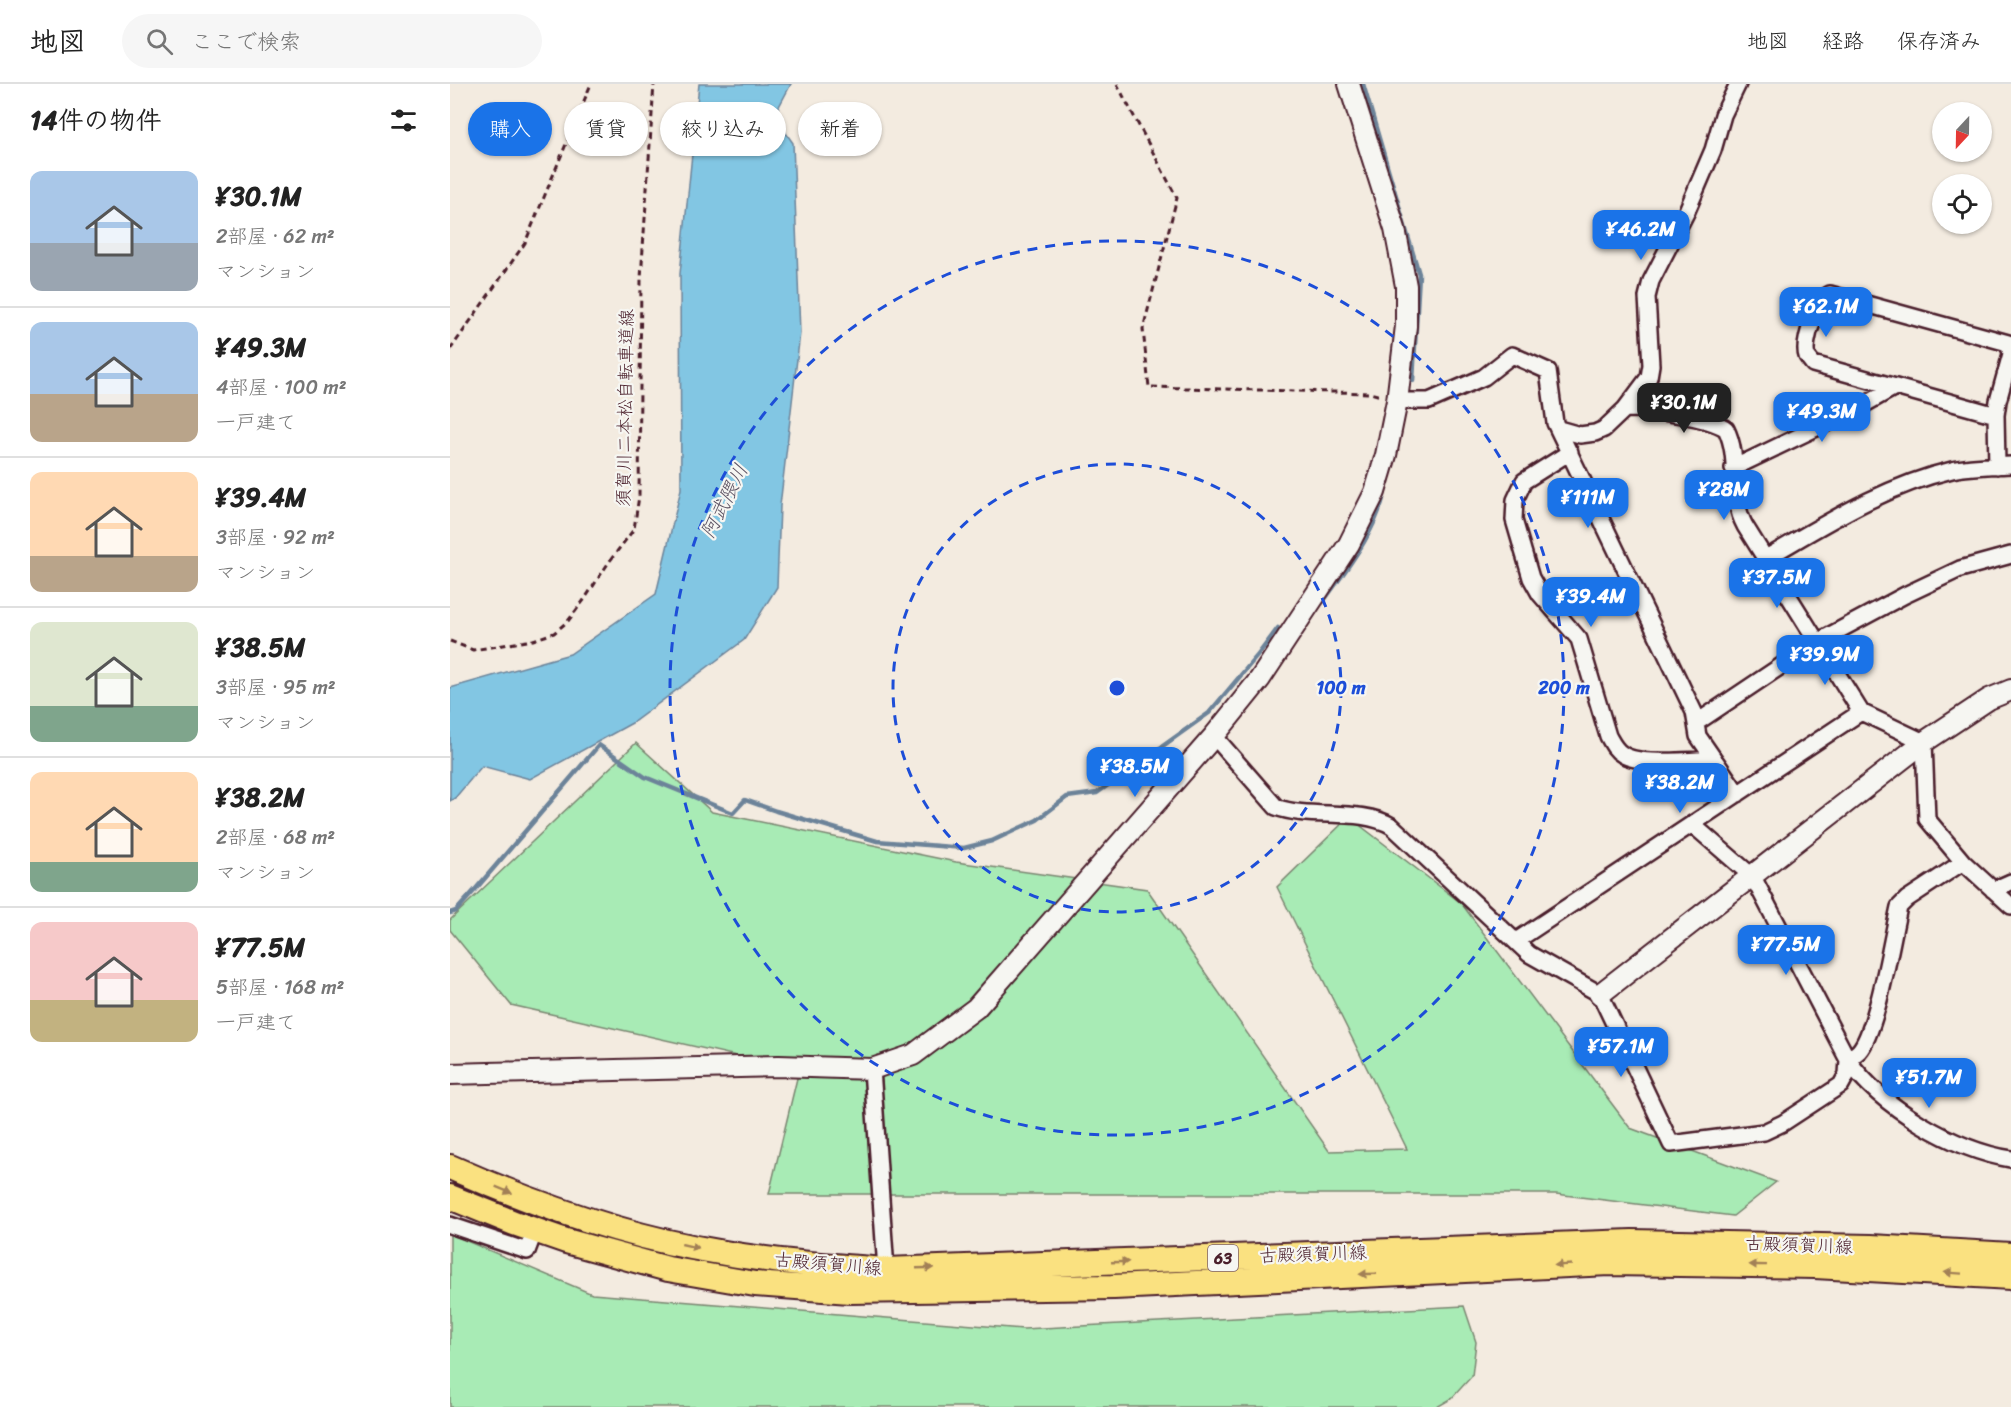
<!DOCTYPE html>
<html lang="ja">
<head>
<meta charset="utf-8">
<style>
	body { margin:0; font-family:Sriracha,"Klee One",sans-serif; background:#f6f6f6; color:#222; height:100vh; display:flex; flex-direction:column; font-size:22px; white-space:nowrap }
	* { box-sizing:border-box; margin:0 }
	p { font-size:20px; color:#767676 }
	.icon { flex:none; width:33px; height:33px; fill:none; stroke:currentColor; stroke-width:2; stroke-linecap:round; stroke-linejoin:round }
	.map { position:relative; flex:1; overflow:hidden }
	.drawer { display:flex; flex-direction:column; background:#fff; width:450px }
	.drawer>* { flex:none }
	.hud { position:absolute; left:18px; top:18px; width:570px; height:54px; display:flex; gap:12px }
	.needle { width:39px; rotate:202deg }
	.fabs { position:absolute; left:1482px; top:18px; display:grid; gap:12px }
	.fabs a { display:grid; place-items:center; width:60px; height:60px; border-radius:50%; background:#fff; box-shadow:0 2px 4px #0004; font-size:30px }
	.price { position:absolute; translate:-50% -51px; padding:0 14px; border-radius:12px; background:#1a73e8; color:#fff; font-size:20px; line-height:39px; filter:drop-shadow(0 2px 3px #0008) }
	.price::after { content:''; position:absolute; left:50%; top:36px; width:18px; height:14px; margin-left:-9px; background:inherit; clip-path:polygon(0 0,100% 0,50% 100%) }
	.price.on { background:#222; color:#fff }
	ul { padding:0; list-style:none }
	li { display:flex; align-items:center; gap:18px; height:150px; padding:0 30px }
	li+li { border-top:2px solid #e0e0e0 }
	li span { display:grid; place-items:center; flex:none; width:168px; height:120px; border-radius:12px; color:#555 }
	li>.icon { margin-inline-start:auto }
	span .icon { width:72px; height:72px; fill:#fffc; stroke-width:1 }
	li b { font-size:26px }
	h2 { display:flex; justify-content:space-between; align-items:center; height:72px; padding:0 30px; font-size:26px }
	.tag { padding:0 21px; border-radius:27px; background:#fff; box-shadow:0 2px 4px #0004; font-size:21px; line-height:54px }
	.tag.on { background:#1a73e8; color:#fff }
	header { display:flex; align-items:center; gap:36px; box-sizing:border-box; height:84px; padding:0 30px; background:#fff; border-bottom:2px solid #e0e0e0 }
	header strong { font-size:28px }
	nav { display:flex; gap:33px; margin-inline-start:auto; font-size:21px }
	.search { width:420px; height:54px; background:#f6f6f6; display:flex; align-items:center; gap:15px; box-sizing:border-box; padding:0 21px; border-radius:33px; color:#767676; font-size:22px }
	main { display:flex; flex:1; min-height:0 }
	.map>svg:first-child { display:block }
</style>
</head>
<body>
<header>
<strong>地図</strong>
<div class="search"><svg class="icon" aria-label="search" viewBox="0 0 24 24"><circle cx="10" cy="10" r="6"/><path d="M15 15l6 6"/></svg>ここで検索</div>
<nav><a>地図</a><a>経路</a><a>保存済み</a></nav>
</header>
<main>
<section class="drawer">
<h2>14件の物件<svg class="icon" aria-label="filters" viewBox="0 0 24 24"><path d="M4 7h16M4 17h16"/><circle cx="9" cy="7" r="2"/><circle cx="15" cy="17" r="2"/></svg></h2>
<ul>
<li><span style="background:linear-gradient(#a9c7e8 60%,#9aa5b1 0)"><svg class="icon" aria-label="home" viewBox="0 0 24 24"><path d="M3 11l9-7 9 7M6 9v11h12V9"/></svg></span><div><b>¥30.1M</b><p>2部屋 · 62 m²</p><p>マンション</p></div></li>
<li><span style="background:linear-gradient(#a9c7e8 60%,#b9a48a 0)"><svg class="icon" aria-label="home" viewBox="0 0 24 24"><path d="M3 11l9-7 9 7M6 9v11h12V9"/></svg></span><div><b>¥49.3M</b><p>4部屋 · 100 m²</p><p>一戸建て</p></div></li>
<li><span style="background:linear-gradient(#ffd9b3 70%,#b9a48a 0)"><svg class="icon" aria-label="home" viewBox="0 0 24 24"><path d="M3 11l9-7 9 7M6 9v11h12V9"/></svg></span><div><b>¥39.4M</b><p>3部屋 · 92 m²</p><p>マンション</p></div></li>
<li><span style="background:linear-gradient(#dfe7d0 70%,#7fa58c 0)"><svg class="icon" aria-label="home" viewBox="0 0 24 24"><path d="M3 11l9-7 9 7M6 9v11h12V9"/></svg></span><div><b>¥38.5M</b><p>3部屋 · 95 m²</p><p>マンション</p></div></li>
<li><span style="background:linear-gradient(#ffd9b3 75%,#7fa58c 0)"><svg class="icon" aria-label="home" viewBox="0 0 24 24"><path d="M3 11l9-7 9 7M6 9v11h12V9"/></svg></span><div><b>¥38.2M</b><p>2部屋 · 68 m²</p><p>マンション</p></div></li>
<li><span style="background:linear-gradient(#f6c9c9 65%,#c2b280 0)"><svg class="icon" aria-label="home" viewBox="0 0 24 24"><path d="M3 11l9-7 9 7M6 9v11h12V9"/></svg></span><div><b>¥77.5M</b><p>5部屋 · 168 m²</p><p>一戸建て</p></div></li>
</ul>
</section>
<div class="map">
<svg width="1561" height="1323" viewBox="0 0 1561 1323">
	<rect width="100%" height="100%" fill="#f3ebe0"/>
	<filter id="ink" filterUnits="userSpaceOnUse"><feTurbulence type="fractalNoise" baseFrequency=".0167" numOctaves="2"/><feDisplacementMap in="SourceGraphic" scale="12" xChannelSelector="R" yChannelSelector="G"/><feConvolveMatrix kernelMatrix="1 2 1 2 8 2 1 2 1" color-interpolation-filters="sRGB"/></filter>
	<g filter="url(#ink)">
		<!-- green -->
		<path fill="#a8ebb5" stroke="#798570" stroke-width="1.5" d="M186,659L262,728L506,778L697,805L879,1067L957,1065L827,803L899,733L1011,819L1180,1044L1326,1098L1283,1132L1106,1110H319L349,986L61,921L0,846V836Z
			M0,1150L142,1210L573,1245L1014,1222L1026,1258L1022,1292L1001,1315L987,1323H0Z"/>
		<!-- water -->
		<path fill="#82c6e3" stroke="#6c8399" stroke-width="1.5" d="M249,0H341L324,32L343,59L350,249L330,422L327,503L294,556L182,639L80,695L32,682L5,714L0,717V604L120,570L206,510L231,405L230,190Z"/>
		<g fill="none" stroke-linecap="round" stroke-linejoin="round">
			<!-- stream -->
			<path stroke="#6c8399" stroke-width="4.5" d="M913,0L969,190L963,297
				M873,518C897,484 926,448 935,407
				M0,829L6,827L24,807L149,661L195,693L283,729L295,716L326,727L427,757L514,764L542,757L587,736L617,713L647,709L759,629L807,572L828,544"/>
			<defs>
				<path id="minor" d="M947,317H979L1034,293L1062,271L1098,287L1105,339L1244,628L1248,652L1288,710
					M1175,325C1197,325 1260,333 1276,345C1291,375 1278,411 1295,442L1411,628L1474,658L1477,735L1513,778L1561,822
					M1546,331L1363,280C1361,277 1359,275 1357,272C1352,259 1368,215 1380,210L1558,259L1561,269
					M1109,345L1130,351L1145,349L1154,345L1175,325L1199,293L1201,281L1197,213L1201,197L1236,129L1263,66L1273,31L1288,0
					M1120,368L1074,397L1065,416L1064,436L1081,494L1090,510L1129,555L1158,652C1162,659 1165,666 1172,670C1188,682 1243,676 1264,675
					M1547,382L1546,331L1548,317L1561,270
					M1283,384L1406,325L1445,303
					M1316,474C1375,440 1434,402 1502,386C1520,382 1542,382 1561,381
					M1246,639L1367,558L1455,511L1510,485L1561,471
					M764,652L826,723C860,736 910,723 942,742L1079,870L1150,910L1221,1060L1314,1048L1333,1039L1391,1001L1397,990L1398,976C1401,973 1406,970 1409,967C1427,947 1442,854 1449,823L1457,815L1513,778
					M1243,741L1303,793L1398,976C1431,1023 1504,1066 1561,1075
					M1543,806L1561,798
					M1066,857L1411,628
					M422,985L436,1186
					M0,1141L77,1167L85,1146"/>
				<path id="tertiary" d="M1150,910L1474,658L1539,615L1561,606
					M0,990L329,982L422,985L463,971L526,924L764,652L810,595L899,460L925,408L936,371L947,317L956,242V202L945,145L899,0"/>
				<path id="primary" d="M0,1083C86,1121 176,1153 269,1168C324,1178 380,1182 436,1186L1182,1158L1421,1163L1561,1171
					M0,1113L64,1139L116,1157L218,1185L305,1200L400,1207L664,1203L1159,1179L1365,1182L1561,1193"/>
			</defs>
			<!-- minor casing -->
			<use href="#minor" stroke="#4a1f2b" stroke-width="20"/>
			<!-- tertiary casing -->
			<use href="#tertiary" stroke="#4a1f2b" stroke-width="24"/>
			<!-- primary casing -->
			<use href="#primary" stroke="#4a1f2b" stroke-width="28"/>
			<!-- path -->
			<path stroke="#4a1f2b" stroke-width="3" stroke-dasharray="6 4.5" stroke-linecap="butt" d="M667,0L727,114L693,245L699,303L920,309L931,312
				M0,266L75,159L141,0
				M0,557L23,566L83,556L104,549L118,537L134,516L159,478L184,445L189,412L191,194L204,0"/>
			<!-- minor -->
			<use href="#minor" stroke="#f6f6f2" stroke-width="15"/>
			<!-- tertiary -->
			<use href="#tertiary" stroke="#f6f6f2" stroke-width="20"/>
			<!-- primary -->
			<use href="#primary" stroke="#fae180" stroke-width="24"/>
		</g>
		<!-- one-way arrows -->
		<defs><path id="oneway-solid" d="M-6-.8H1V-3.2L6.5 0L1 3.2V.8H-6Z" transform="scale(1.5)"/></defs>
		<g fill="#a28056">
			<use href="#oneway-solid" transform="translate(54 1106) rotate(22)"/>
			<use href="#oneway-solid" transform="translate(240 1162) rotate(13)"/>
			<use href="#oneway-solid" transform="translate(670 1178) rotate(-2)"/>
			<use href="#oneway-solid" transform="translate(1113 1181) rotate(177)"/>
			<use href="#oneway-solid" transform="translate(1308 1181) rotate(-179)"/>
			<use href="#oneway-solid" transform="translate(475 1184) rotate(-2)"/>
			<use href="#oneway-solid" transform="translate(1503 1189) rotate(-176)"/>
			<use href="#oneway-solid" transform="translate(918 1190) rotate(178)"/>
		</g>
	</g>
	<!-- distance rings -->
	<g fill="none" stroke="#1d4ed8" stroke-width="3" stroke-dasharray="10 8">
		<circle cx="667" cy="604" r="224"/>
		<circle cx="667" cy="604" r="447"/>
	</g>
	<g text-anchor="middle" stroke-width="4.5" stroke-linejoin="round" paint-order="stroke">
		<!-- shield labels -->
		<rect fill="#f6f6f2" stroke="#7e6067" stroke-width="1.5" x="758" y="1161" width="30" height="26" rx="4.5"/>
		<g font-size="16" font-weight="bold" fill="#4a1f2b">
			<text x="773" y="1180">63</text>
		</g>
		<!-- street labels -->
		<g font-size="18" fill="#4a1f2b" stroke="#f6f6f2">
			<text transform="translate(175 324) rotate(-89)" y="6">須賀川二本松自転車道線</text>
			<text transform="translate(1349 1161) rotate(2)" y="6">古殿須賀川線</text>
			<text transform="translate(863 1170) rotate(-2)" y="6">古殿須賀川線</text>
			<text transform="translate(378 1180) rotate(5)" y="6">古殿須賀川線</text>
		</g>
		<!-- water labels -->
		<g font-size="20" font-style="italic" fill="#5b5162" stroke="#f6f6f2">
			<text transform="translate(274 417) rotate(-63)" y="7">阿武隈川</text>
		</g>
	</g>
	<circle cx="667" cy="604" r="9" fill="#1d4ed8" stroke="#f6f6f2" stroke-width="3"/>
	<g font-size="18" text-anchor="middle" font-weight="bold" fill="#1d4ed8" stroke="#f6f6f2" stroke-width="4.5" stroke-linejoin="round" paint-order="stroke">
		<text x="891" y="610">100 m</text>
		<text x="1114" y="610">200 m</text>
	</g>
</svg>
<div class="fabs">
<a><svg class="needle" viewBox="-14 -14 28 28"><path d="M0-13l5 13h-10z" fill="#e53935"/><path d="M0 13l5-13h-10z" fill="#767676"/></svg></a>
<a><svg class="icon" aria-label="locate" viewBox="0 0 24 24"><circle cx="12" cy="12" r="6"/><path d="M12 2v4M12 18v4M2 12h4M18 12h4"/></svg></a>
</div>
<b class="price" style="left:1191px;top:177px">¥46.2M</b>
<b class="price" style="left:1376px;top:254px">¥62.1M</b>
<b class="price on" style="left:1234px;top:350px">¥30.1M</b>
<b class="price" style="left:1372px;top:359px">¥49.3M</b>
<b class="price" style="left:1274px;top:437px">¥28M</b>
<b class="price" style="left:1138px;top:445px">¥111M</b>
<b class="price" style="left:1327px;top:525px">¥37.5M</b>
<b class="price" style="left:1141px;top:544px">¥39.4M</b>
<b class="price" style="left:1375px;top:602px">¥39.9M</b>
<b class="price" style="left:685px;top:714px">¥38.5M</b>
<b class="price" style="left:1230px;top:730px">¥38.2M</b>
<b class="price" style="left:1336px;top:892px">¥77.5M</b>
<b class="price" style="left:1171px;top:994px">¥57.1M</b>
<b class="price" style="left:1479px;top:1025px">¥51.7M</b>
<div class="hud">
<a class="tag on">購入</a>
<a class="tag">賃貸</a>
<a class="tag">絞り込み</a>
<a class="tag">新着</a>
</div>
</div>
</main>
</body>
</html>
